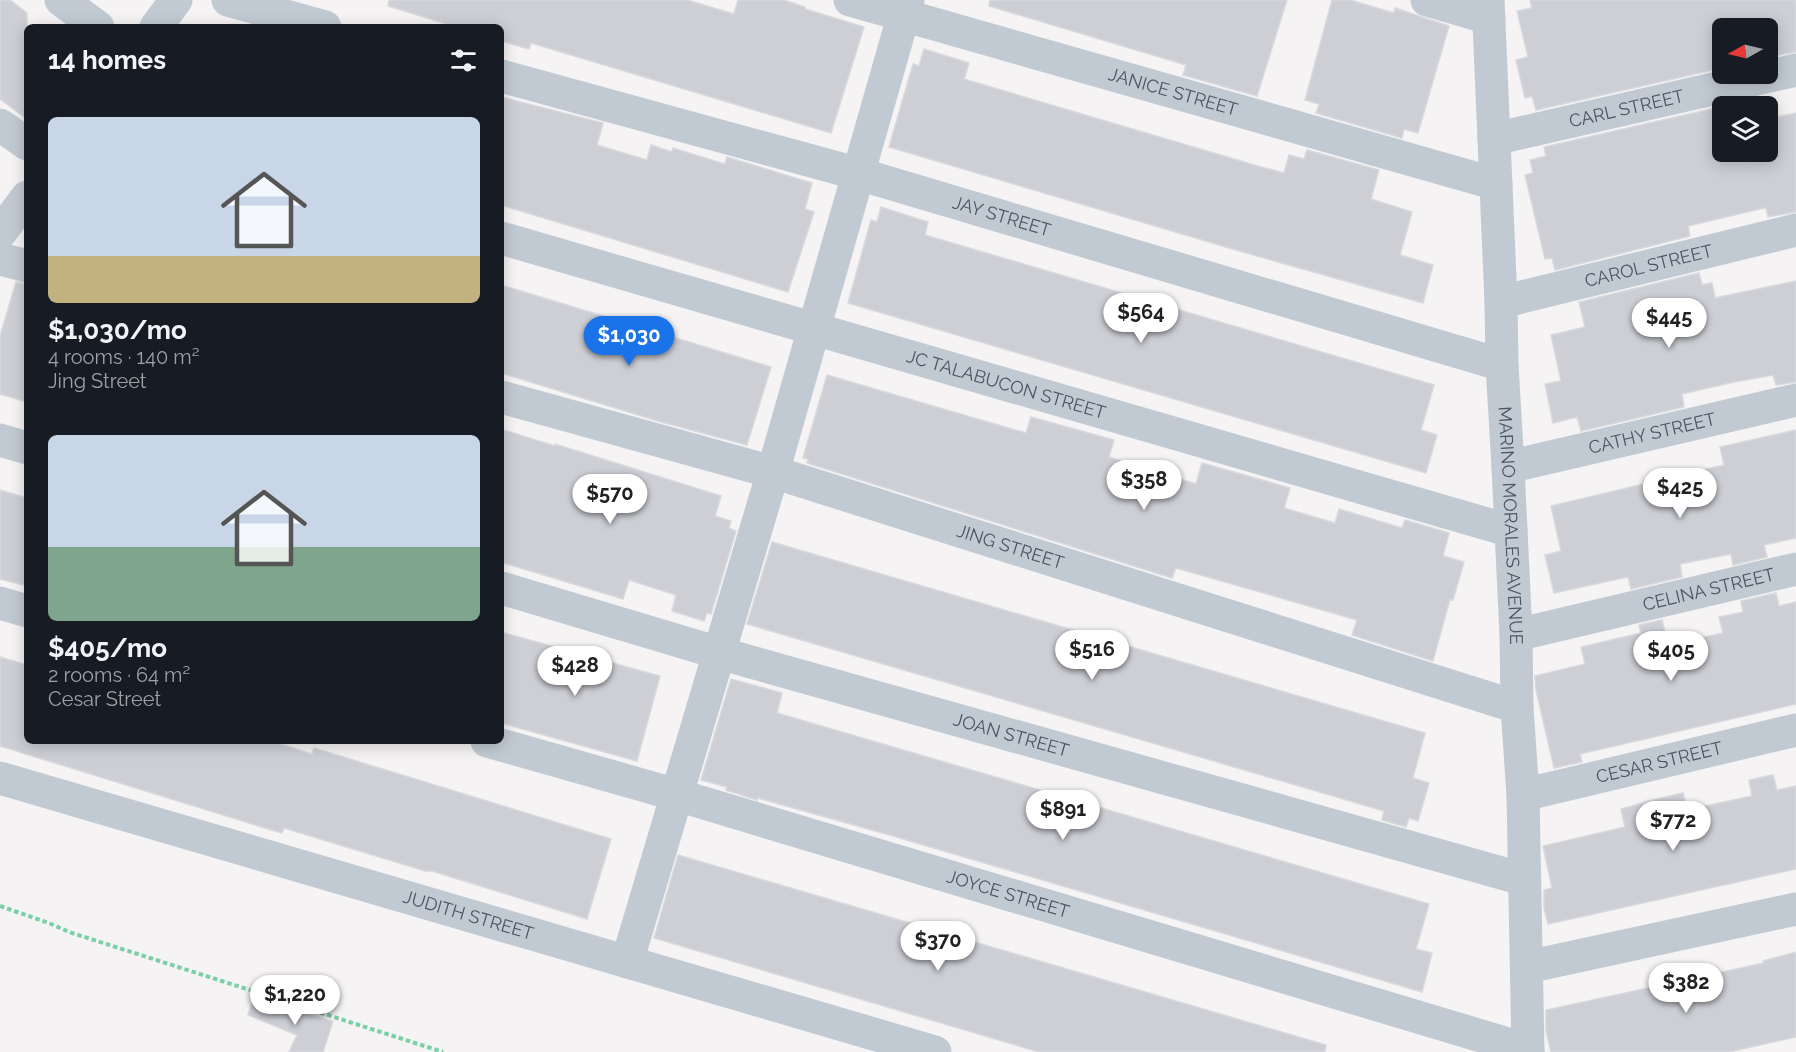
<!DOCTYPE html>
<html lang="en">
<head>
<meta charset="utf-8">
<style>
	body { margin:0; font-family:Raleway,sans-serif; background:#20242c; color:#f1f3f6; height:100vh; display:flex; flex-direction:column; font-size:22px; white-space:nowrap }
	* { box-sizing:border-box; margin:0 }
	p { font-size:20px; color:#9ea1a6 }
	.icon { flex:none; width:33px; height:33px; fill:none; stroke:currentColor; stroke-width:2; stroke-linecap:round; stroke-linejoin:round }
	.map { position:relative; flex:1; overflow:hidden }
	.sheet { position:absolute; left:24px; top:24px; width:480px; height:720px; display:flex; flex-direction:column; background:#171b24; border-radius:9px; box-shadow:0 3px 15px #0003 }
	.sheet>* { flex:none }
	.needle { width:39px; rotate:262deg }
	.controls { position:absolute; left:1712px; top:18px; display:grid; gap:12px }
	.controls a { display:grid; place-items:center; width:66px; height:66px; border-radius:9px; background:#171b24; box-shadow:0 3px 15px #0003; font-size:30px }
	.price { position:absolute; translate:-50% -51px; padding:0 14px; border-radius:21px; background:#fff; color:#222; font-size:20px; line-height:39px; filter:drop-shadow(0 2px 3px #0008) }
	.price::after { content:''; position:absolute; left:50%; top:36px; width:18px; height:14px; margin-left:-9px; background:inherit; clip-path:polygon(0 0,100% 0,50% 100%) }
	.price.on { background:#1a73e8; color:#fff }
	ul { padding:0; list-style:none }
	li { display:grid; align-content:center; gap:12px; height:318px; padding:0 24px }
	li span { display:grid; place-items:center; height:186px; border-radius:9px; color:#555 }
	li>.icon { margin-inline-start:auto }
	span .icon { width:108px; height:108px; fill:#fffc; stroke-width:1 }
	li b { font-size:26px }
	h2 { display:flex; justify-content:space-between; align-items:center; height:72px; padding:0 24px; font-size:26px }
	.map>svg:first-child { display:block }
</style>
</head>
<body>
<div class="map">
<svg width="1796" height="1052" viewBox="0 0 1796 1052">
	<rect width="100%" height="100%" fill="#f5f3f3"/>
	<!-- building -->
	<path fill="#cdcfd5" stroke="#d7d9de" stroke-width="1.5" d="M0,0H10L27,13V119L0,99Z
		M389,0H687L734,14L738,0H784L805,7V9L864,27L831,133L531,43L529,49L501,41V27H456L388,6Z
		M990,0H1287L1257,96L1183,75L1186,65L989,6Z
		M1332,0H1350L1394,13L1395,8L1449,26L1418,133L1404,129L1402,138L1316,113L1319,104L1305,100Z
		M1530,0H1796V52L1767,57V28H1722V68L1536,110L1532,96L1525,98L1516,60L1528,57L1517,11L1532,8Z
		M924,49L969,63L964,79L1261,167L1284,173L1289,155L1304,159L1307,150L1379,170L1371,199L1412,212L1400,255L1433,265L1423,303L1236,250L889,147L913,64L919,66Z
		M501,97L603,123L597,145L647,160L651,145L672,152L673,148L725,164L727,157L812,183L805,209L814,212L788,292L501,205Z
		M1755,99L1757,106H1722V152H1767V119L1796,113V212L1768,217L1766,208H1764L1688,226L1690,236L1555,270L1552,258L1545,259L1525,175L1533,173L1530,160L1546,156L1544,147Z
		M881,207L928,222L925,235L1434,385L1421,430L1437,435L1426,473L848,303L871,220L877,222Z
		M1699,273L1702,285L1712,283L1715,298L1796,281V382L1776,385L1773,375L1734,382L1682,394L1684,407L1581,431L1577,417L1553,423L1545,384L1561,381L1551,335L1585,327L1579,302Z
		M16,282L27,284V402L0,394V336Z
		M501,285L771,367L747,445L658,421L501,373Z
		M827,375L1026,433L1031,417L1114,440L1109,457L1196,484L1202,463L1290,488L1284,508L1335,523L1339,509L1402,528L1405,520L1449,533L1443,556L1464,562L1453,600L1450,599L1433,661L1352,635L1357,620L1176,568L1172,578L807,463L808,459L803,458Z
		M501,429L555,446V444L721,496L715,516L731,521L729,528L736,531L711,614L707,613L704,621L672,611L676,595L629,580L623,599L501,562Z
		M1796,430V538L1764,545L1767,557L1733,565L1731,554L1680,564L1682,577L1631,589L1628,577L1554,593L1545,555L1561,551L1551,506L1724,465L1720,447Z
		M0,490L27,498V586L0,579Z
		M772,542L1425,733L1413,778L1429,783L1418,821L1409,818L1406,827L1382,820L1384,811L747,624Z
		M1776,593L1779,606L1796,602V704L1580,754L1582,762L1554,768L1536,690L1535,676L1585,664L1581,647L1641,633L1639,625L1662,620L1668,645L1723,633L1719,617L1743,612L1741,601Z
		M501,632L660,676L637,761L501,723Z
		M0,657L27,665V741H271L312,754L314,748L611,839L587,919L432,871H425L284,828L282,833L265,828L0,746Z
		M731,679L782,693L777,713L1429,904L1416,949L1432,953L1422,992L893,836L758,798L757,800L726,790L727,787L701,780Z
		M1773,775L1777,790L1796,786V869L1548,924L1544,909V890L1552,888L1543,846L1625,827L1621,809L1657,799L1683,793L1687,810L1752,796L1749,780Z
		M678,855L1326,1045L1325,1052H1039L654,938Z
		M1796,952V1037L1729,1052H1551L1546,1031V1010L1764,963L1763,961Z
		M253,1000L333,1021L323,1052H289L297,1035L248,1015Z"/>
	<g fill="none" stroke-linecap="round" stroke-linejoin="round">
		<!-- path -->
		<path stroke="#7ad0a6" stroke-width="4" stroke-dasharray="4.5 3" stroke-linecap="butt" d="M0,906L51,924L69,932L443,1052"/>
		<!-- minor -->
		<g stroke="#c1cad2" stroke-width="33">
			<path d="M61,0L98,27"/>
			<path d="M228,0L325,27"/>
			<path id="s1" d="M850,0L1496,184"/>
			<path d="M1427,0L1489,18"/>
			<path id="s2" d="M1488,0L1501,302L1502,365L1508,467L1516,635L1517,707L1523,795L1528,1052"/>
			<path d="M156,27L176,0"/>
			<path id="s3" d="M501,76L859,174L1502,365"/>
			<path d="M0,125L27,144"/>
			<path id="s4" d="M1494,139L1796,70"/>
			<path d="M0,233L27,197"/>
			<path id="s5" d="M501,238L1511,531"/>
			<path d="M0,259L27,266"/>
			<path id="s6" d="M1501,302L1796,230"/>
			<path id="s7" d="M501,397L773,472L1517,707"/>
			<path d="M0,440L27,448"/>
			<path id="s8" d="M1508,467L1796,400"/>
			<path id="s9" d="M501,588L719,653L1523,879"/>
			<path d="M0,603L27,611"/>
			<path id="s10" d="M1516,635L1796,569"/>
			<path id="s11" d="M487,741L677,795L1528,1050"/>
			<path id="s12" d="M0,778L935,1052"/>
			<path id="s13" d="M1523,795L1796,730"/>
			<path d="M627,962L773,472L908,0"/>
			<path d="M1527,967L1796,909"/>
		</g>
	</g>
	<g text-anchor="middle" stroke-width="4.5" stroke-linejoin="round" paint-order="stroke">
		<!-- street labels -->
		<g font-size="18" fill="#4a5661" stroke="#fff">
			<text dy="6" stroke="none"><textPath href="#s1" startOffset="336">JANICE STREET</textPath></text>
			<text dy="6" stroke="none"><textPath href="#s4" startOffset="136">CARL STREET</textPath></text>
			<text dy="6" stroke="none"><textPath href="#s3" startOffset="520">JAY STREET</textPath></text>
			<text dy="6" stroke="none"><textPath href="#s6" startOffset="152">CAROL STREET</textPath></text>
			<text dy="6" stroke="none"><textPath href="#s5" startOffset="526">JC TALABUCON STREET</textPath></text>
			<text dy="6" stroke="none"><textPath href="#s8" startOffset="148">CATHY STREET</textPath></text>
			<text dy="6" stroke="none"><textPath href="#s2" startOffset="526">MARINO MORALES AVENUE</textPath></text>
			<text dy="6" stroke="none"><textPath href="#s7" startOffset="531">JING STREET</textPath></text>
			<text dy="6" stroke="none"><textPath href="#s10" startOffset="198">CELINA STREET</textPath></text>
			<text dy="6" stroke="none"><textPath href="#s9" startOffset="531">JOAN STREET</textPath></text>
			<text dy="6" stroke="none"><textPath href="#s13" startOffset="140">CESAR STREET</textPath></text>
			<text dy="6" stroke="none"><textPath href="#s11" startOffset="543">JOYCE STREET</textPath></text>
			<text dy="6" stroke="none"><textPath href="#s12" startOffset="488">JUDITH STREET</textPath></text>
		</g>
	</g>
</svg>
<div class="controls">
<a><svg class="needle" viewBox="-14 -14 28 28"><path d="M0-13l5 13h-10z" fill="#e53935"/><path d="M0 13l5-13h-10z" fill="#9ea1a6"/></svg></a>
<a><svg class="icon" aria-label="layers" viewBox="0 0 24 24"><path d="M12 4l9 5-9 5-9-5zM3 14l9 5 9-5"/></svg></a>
</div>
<b class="price" style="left:1141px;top:344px">$564</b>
<b class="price" style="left:1669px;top:349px">$445</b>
<b class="price on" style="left:629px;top:367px">$1,030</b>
<b class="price" style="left:1144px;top:511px">$358</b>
<b class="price" style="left:1680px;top:519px">$425</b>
<b class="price" style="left:610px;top:525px">$570</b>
<b class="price" style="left:1092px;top:681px">$516</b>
<b class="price" style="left:1671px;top:682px">$405</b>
<b class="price" style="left:575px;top:697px">$428</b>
<b class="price" style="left:1063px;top:841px">$891</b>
<b class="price" style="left:1673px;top:852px">$772</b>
<b class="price" style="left:938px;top:972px">$370</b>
<b class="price" style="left:1686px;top:1014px">$382</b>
<b class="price" style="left:295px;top:1026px">$1,220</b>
<section class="sheet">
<h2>14 homes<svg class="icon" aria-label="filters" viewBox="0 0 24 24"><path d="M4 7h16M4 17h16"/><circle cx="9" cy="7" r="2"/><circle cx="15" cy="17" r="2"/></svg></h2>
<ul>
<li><span style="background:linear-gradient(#c9d6e8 75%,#c2b280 0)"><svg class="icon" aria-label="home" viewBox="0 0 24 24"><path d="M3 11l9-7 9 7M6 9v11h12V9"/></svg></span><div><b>$1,030/mo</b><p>4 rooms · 140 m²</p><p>Jing Street</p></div></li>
<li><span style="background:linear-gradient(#c9d6e8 60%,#7fa58c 0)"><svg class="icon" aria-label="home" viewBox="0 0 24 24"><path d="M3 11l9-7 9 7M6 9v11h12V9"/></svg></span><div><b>$405/mo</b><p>2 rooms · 64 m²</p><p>Cesar Street</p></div></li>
</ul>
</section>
</div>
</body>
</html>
